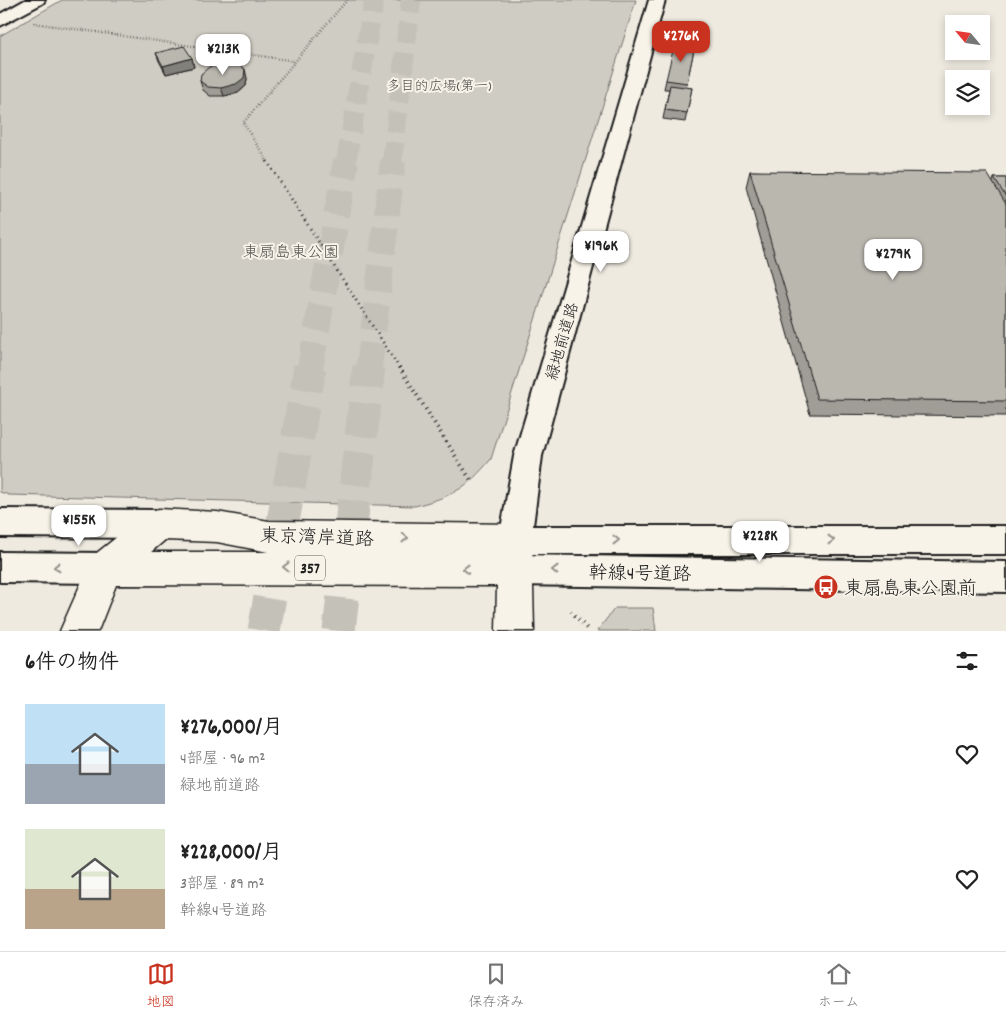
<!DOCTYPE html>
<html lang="ja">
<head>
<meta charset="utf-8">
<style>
	body { margin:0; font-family:Dekko,"Klee One",sans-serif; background:#f2f2f2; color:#222; height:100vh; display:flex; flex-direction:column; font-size:19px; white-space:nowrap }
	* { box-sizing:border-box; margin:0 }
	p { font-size:16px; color:#767676 }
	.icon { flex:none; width:28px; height:28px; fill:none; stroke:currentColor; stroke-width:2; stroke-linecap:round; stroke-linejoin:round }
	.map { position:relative; height:631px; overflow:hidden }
	.panel { display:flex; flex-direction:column; background:#fff; flex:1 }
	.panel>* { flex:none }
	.needle { width:32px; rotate:299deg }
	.controls { position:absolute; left:945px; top:15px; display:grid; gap:10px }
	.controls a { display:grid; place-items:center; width:45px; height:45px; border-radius:0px; background:#fff; box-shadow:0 2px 8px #0003; font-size:25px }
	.price { position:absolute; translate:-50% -42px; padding:0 11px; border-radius:10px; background:#fff; color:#222; font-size:16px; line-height:32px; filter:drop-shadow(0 1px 2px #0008) }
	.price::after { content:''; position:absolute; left:50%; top:30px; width:15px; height:11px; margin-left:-8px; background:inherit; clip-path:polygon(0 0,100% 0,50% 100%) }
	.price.current { background:#c8321e; color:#fff }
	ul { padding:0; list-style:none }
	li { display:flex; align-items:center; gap:15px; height:125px; padding:0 25px }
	li span { display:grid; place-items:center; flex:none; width:140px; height:100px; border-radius:0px; color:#555 }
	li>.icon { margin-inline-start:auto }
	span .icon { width:60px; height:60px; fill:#fffc; stroke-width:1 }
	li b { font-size:21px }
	h2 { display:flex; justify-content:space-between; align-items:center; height:60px; padding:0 25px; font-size:21px }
	.tabs { display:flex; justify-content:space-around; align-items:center; height:70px; border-top:1px solid #e0e0e0; background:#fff; font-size:14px; color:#767676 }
	.tabs a { display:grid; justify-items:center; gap:2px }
	.tabs .current { color:#c8321e }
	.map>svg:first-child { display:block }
</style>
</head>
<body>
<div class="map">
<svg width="1006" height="631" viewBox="0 0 1006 631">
	<rect width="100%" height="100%" fill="#eeeae0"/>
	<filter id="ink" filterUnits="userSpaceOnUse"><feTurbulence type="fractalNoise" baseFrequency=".02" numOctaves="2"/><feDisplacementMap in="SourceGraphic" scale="10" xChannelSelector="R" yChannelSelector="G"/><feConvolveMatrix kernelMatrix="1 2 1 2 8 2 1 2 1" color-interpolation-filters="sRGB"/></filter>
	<g filter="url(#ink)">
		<!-- green -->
		<path fill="#cfccc3" stroke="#767470" d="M62,0H636L491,459C466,489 453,496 415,506L9,495L0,492V36Z
			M615,608H653L656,631H597Z"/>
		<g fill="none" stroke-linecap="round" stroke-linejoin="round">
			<!-- highway-tunnel-far2 -->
			<path stroke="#c4c1b9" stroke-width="20" stroke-dasharray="20 10" stroke-linecap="butt" d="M346,162L374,0
				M392,162L411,0"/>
			<!-- highway-tunnel-far1 -->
			<path stroke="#c4c1b9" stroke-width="26" stroke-dasharray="26 13" stroke-linecap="butt" d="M310,369L346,161
				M369,369L393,161"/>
			<!-- highway-tunnel -->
			<path stroke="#c4c1b9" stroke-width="33" stroke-dasharray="33 16" stroke-linecap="butt" d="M264,631L310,367
				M339,631L369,367"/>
			<defs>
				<path id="minor" d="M25,0H45L43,3L0,26V14Z
					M649,0H665L542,456L533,526H1006V554H515L504,550L499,540L514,456Z
					M0,509L159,510L170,514L174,524L170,534L159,538L0,537Z
					M0,552L105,553L116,557L121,568L116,579L105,583L0,582Z
					M514,555L1006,562V592L514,585L503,581L498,570L503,559Z"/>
				<path id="highway" d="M159,509L217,512L269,521L515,524L527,529L532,540L534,631H496L497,586L116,585L98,631H60L93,556L147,513ZM165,540L217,542L268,552H151Z"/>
			</defs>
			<!-- minor casing -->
			<use href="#minor" stroke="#1c1c1c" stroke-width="4"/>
			<!-- highway casing -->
			<use href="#highway" stroke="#1c1c1c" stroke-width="3"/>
			<!-- path-far2 -->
			<path stroke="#1c1c1c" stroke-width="2.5" stroke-dasharray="0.5 2.5" stroke-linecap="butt" d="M34,23L295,61
				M268,162L243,123L347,0"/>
			<!-- path-far1 -->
			<path stroke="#1c1c1c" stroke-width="3" stroke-dasharray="1 4" stroke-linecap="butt" d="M267,161L400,369"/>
			<!-- path -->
			<path stroke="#1c1c1c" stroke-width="4" stroke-dasharray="1 4.5" stroke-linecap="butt" d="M399,367L472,482
				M571,611L589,631"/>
			<!-- minor -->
			<use href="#minor" fill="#f7f3e8" fill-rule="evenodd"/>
			<!-- highway -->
			<use href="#highway" fill="#f7f3e8" fill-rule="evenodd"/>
		</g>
		<!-- wall -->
		<path fill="#a09d96" stroke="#1c1c1c" d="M695,45L686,87L692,88L685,122L663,119L669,89H664L666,80Z
			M156,53L192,58L194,67L166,74L159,61Z
			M247,78L246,86L238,93L224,96H210L203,90L200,81Z
			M750,171L993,182L994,178H1006V416L810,414L746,187Z"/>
		<!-- shaded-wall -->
		<path fill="#82807a" stroke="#1c1c1c" d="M192,58L194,67L166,74L163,66Z
			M245,69L247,78L246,86L238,93L224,96L221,88Z"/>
		<!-- building -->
		<path fill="#bab7af" stroke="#1c1c1c" d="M675,42L695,45L687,83L666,80Z
			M184,46L192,58L163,66L156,53Z
			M223,64H236L245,69L244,78L236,84L221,88L208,87L200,81L201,74L209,67Z
			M670,85L692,88L687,113L665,110Z
			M750,171L987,173L1006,204V401L817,399Z
			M994,178H1006V197Z"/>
		<!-- one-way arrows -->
		<defs><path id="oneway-chevron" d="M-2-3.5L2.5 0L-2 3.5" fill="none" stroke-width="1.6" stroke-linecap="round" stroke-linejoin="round" transform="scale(1.25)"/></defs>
		<g stroke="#94928c">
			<use href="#oneway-chevron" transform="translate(405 538) rotate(1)"/>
			<use href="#oneway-chevron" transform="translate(616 540)"/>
			<use href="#oneway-chevron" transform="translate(831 540)"/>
			<use href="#oneway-chevron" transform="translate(57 567) rotate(-180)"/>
			<use href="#oneway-chevron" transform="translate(286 567) rotate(-179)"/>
			<use href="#oneway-chevron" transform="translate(466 569) rotate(-179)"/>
			<use href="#oneway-chevron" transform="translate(555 570) rotate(-179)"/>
		</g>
	</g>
	<!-- icons -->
	<defs>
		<symbol id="bus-disc" viewBox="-11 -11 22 22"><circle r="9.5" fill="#c8321e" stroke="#f7f3e8"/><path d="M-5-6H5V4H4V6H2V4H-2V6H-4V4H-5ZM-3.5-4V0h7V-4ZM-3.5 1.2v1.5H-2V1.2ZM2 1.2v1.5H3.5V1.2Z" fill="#fff"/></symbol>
	</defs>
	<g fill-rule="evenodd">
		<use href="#bus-disc" x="812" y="573" width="28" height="28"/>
	</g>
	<g text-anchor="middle" stroke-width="4" stroke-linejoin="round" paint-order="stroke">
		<!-- far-park labels -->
		<g font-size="14" fill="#52514e" stroke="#f7f3e8">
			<text x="439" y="90">多目的広場(第一)</text>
		</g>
		<!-- shield labels -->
		<rect fill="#f7f3e8" stroke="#5e5c59" stroke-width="1" x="295" y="555.5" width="30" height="25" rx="4"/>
		<g font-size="15" font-weight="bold" fill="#1c1c1c">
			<text x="310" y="573">357</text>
		</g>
		<!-- park labels -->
		<g font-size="16" fill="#52514e" stroke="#f7f3e8">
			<text x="291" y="257">東扇島東公園</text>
		</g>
		<!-- street labels -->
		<g font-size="16" fill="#1c1c1c" stroke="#f7f3e8">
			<text transform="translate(561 341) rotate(-74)" y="6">緑地前道路</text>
		</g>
		<!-- near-street labels -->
		<g font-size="19" fill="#1c1c1c" stroke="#f7f3e8">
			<text transform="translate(317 536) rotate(2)" y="7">東京湾岸道路</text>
			<text transform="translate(640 572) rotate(1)" y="7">幹線4号道路</text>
		</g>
		<!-- near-poi labels -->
		<g font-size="19" fill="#1c1c1c" stroke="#f7f3e8" text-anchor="start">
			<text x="844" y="594">東扇島東公園前</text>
		</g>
	</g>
</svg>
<div class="controls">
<a><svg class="needle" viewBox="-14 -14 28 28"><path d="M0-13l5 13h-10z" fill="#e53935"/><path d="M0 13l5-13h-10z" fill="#767676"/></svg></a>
<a><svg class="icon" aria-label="layers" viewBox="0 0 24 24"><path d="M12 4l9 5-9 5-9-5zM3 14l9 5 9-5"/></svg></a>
</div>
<b class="price current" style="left:681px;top:63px">¥276K</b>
<b class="price" style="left:223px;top:76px">¥213K</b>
<b class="price" style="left:601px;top:273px">¥196K</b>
<b class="price" style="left:893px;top:281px">¥279K</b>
<b class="price" style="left:79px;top:547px">¥155K</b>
<b class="price" style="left:760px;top:563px">¥228K</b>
</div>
<section class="panel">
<h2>6件の物件<svg class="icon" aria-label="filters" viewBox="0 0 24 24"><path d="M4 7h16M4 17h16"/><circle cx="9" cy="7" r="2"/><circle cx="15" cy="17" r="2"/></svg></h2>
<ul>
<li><span style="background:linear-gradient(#bfe0f5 60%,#9aa5b1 0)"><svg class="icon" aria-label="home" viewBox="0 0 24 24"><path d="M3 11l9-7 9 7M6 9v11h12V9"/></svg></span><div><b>¥276,000/月</b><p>4部屋 · 96 m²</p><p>緑地前道路</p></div><svg class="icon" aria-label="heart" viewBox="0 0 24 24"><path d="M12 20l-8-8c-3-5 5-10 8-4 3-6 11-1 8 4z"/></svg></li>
<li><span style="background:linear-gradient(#dfe7d0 60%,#b9a48a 0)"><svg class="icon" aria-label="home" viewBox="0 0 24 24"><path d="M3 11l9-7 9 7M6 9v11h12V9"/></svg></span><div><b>¥228,000/月</b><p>3部屋 · 89 m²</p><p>幹線4号道路</p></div><svg class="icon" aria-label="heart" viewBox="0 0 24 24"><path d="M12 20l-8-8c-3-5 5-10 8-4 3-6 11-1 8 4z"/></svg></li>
</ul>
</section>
<nav class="tabs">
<a class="current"><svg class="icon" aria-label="map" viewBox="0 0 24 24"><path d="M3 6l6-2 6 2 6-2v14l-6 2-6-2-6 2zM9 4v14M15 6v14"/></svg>地図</a>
<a><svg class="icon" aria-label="saved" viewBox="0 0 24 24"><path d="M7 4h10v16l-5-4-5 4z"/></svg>保存済み</a>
<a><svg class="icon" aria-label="home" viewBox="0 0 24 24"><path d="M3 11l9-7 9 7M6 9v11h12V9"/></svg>ホーム</a>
</nav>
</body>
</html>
